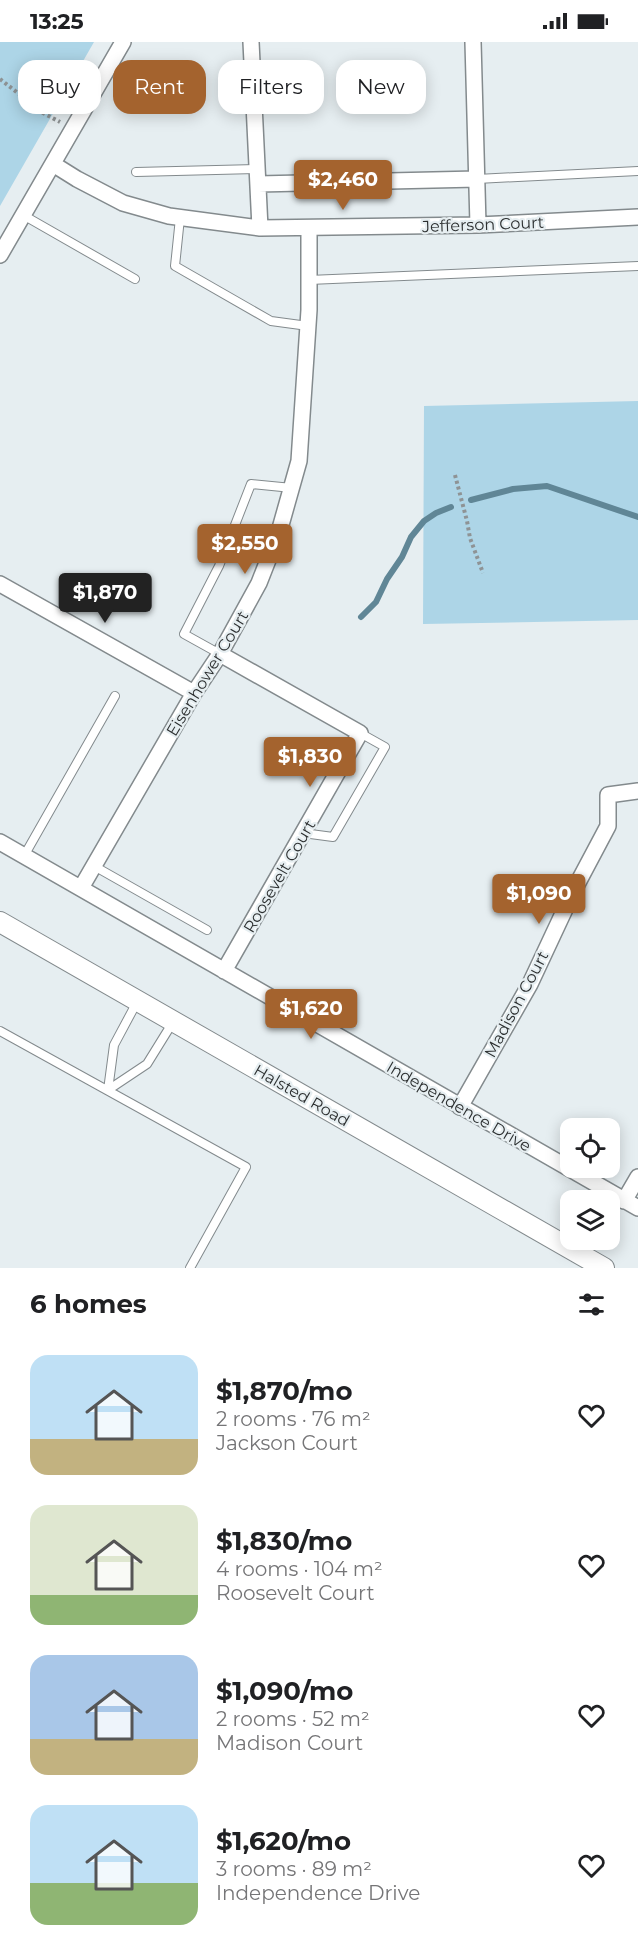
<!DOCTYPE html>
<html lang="en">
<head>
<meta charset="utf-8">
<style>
	body { margin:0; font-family:Montserrat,sans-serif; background:#f2f2f2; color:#202124; height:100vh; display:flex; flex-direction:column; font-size:22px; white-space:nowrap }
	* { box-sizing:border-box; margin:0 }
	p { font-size:20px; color:#757577 }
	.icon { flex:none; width:33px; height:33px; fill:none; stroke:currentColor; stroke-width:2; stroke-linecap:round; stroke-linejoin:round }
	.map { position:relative; height:1226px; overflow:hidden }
	.details { display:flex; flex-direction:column; background:#fff; flex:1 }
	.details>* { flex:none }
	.guide { position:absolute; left:18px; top:18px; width:603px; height:54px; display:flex; gap:12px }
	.controls { position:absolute; left:560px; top:1076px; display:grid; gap:12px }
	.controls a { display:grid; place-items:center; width:60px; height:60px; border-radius:12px; background:#fff; box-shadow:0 3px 15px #0003; font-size:30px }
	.price { position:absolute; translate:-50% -51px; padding:0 14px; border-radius:6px; background:#a4632e; color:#fff; font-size:20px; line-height:39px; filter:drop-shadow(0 2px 3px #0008) }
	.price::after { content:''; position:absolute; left:50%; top:36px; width:18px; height:14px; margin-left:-9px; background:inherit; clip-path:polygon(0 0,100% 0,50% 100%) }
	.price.current { background:#222; color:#fff }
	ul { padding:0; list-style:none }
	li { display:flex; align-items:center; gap:18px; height:150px; padding:0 30px }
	li span { display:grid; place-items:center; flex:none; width:168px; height:120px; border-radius:18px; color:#555 }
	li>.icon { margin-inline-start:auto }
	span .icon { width:72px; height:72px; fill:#fffc; stroke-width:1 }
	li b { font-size:26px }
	h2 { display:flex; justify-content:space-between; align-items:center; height:72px; padding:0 30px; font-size:26px }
	.chip { padding:0 21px; border-radius:18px; background:#fff; box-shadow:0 3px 15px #0003; font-size:21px; line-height:54px }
	.chip.current { background:#a4632e; color:#fff }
	.status { display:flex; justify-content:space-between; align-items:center; height:42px; padding:0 30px; background:#fff; direction:ltr }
	.status svg { height:16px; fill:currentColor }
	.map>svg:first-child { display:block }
</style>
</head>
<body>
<div class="status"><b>13:25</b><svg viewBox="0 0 49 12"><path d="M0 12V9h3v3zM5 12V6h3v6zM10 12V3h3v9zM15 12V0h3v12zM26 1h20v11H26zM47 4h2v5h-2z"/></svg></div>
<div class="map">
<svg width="638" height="1226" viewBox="0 0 638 1226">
	<rect width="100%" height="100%" fill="#e6eef1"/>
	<!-- green -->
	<path fill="#add5e7" d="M0,0H94L0,164Z
		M638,359V578L423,582L424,364Z"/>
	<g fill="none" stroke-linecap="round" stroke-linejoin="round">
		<!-- stream -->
		<path stroke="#608696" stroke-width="6" d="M471,458L513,447L547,444L638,475
			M361,575L376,560L387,537L402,515L411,495L424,479L436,471L451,465"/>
		<defs>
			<path id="service" d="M136,130L257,127
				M477,137L638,129
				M23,173L135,237
				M180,176L175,224L271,279L308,284
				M309,238L638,224
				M220,612L184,592L219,524L251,442L292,446
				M303,791L333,795L385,705L360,691
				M24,814L115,654
				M94,824L207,888
				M0,989L246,1125L190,1226
				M108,1048L147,1022L173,980
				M108,1048L114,1003L137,960"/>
			<path id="minor" d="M251,0L260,186
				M473,0L478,183
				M53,122L77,137L123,161L169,174L260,186L478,183L638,175
				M258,142L477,137
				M0,213L123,0
				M0,542L194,651
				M220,612L360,691L224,929
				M0,800L638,1166
				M81,846L194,651L220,612L259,541L279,490L299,419L309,268V187
				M460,1065L530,942L573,850L608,784V753L638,749
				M624,1159L638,1135"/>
			<path id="tertiary" d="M0,880L604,1226"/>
		</defs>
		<!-- service casing -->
		<use href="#service" stroke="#838a8d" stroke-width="10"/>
		<!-- minor casing -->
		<use href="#minor" stroke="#838a8d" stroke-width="18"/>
		<!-- tertiary casing -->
		<use href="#tertiary" stroke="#838a8d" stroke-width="22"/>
		<!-- path -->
		<path stroke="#8e9395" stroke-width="4" stroke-dasharray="3 3" stroke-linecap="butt" d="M0,37L43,71L60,80
			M455,433L467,479L470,496L483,531"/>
		<!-- service -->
		<use href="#service" stroke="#fff" stroke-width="8"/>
		<!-- minor -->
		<use href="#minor" stroke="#fff" stroke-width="15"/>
		<!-- tertiary -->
		<use href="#tertiary" stroke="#fff" stroke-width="20"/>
	</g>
	<g text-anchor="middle" stroke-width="4.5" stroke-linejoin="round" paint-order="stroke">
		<!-- street labels -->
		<g font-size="16" fill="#2c2f30" stroke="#e6eef1">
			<text transform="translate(483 182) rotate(-2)" y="6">Jefferson Court</text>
			<text transform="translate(207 631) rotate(-59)" y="6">Eisenhower Court</text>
			<text transform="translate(279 834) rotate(-60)" y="6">Roosevelt Court</text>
			<text transform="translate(516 962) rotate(-62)" y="6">Madison Court</text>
			<text transform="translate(302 1053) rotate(30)" y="6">Halsted Road</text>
			<text transform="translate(459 1064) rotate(30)" y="6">Independence Drive</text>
		</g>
	</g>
</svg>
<div class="controls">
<a><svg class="icon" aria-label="locate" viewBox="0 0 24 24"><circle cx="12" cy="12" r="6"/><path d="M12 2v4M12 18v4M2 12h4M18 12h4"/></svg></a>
<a><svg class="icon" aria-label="layers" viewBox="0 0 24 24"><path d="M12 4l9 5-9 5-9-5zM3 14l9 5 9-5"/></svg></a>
</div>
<b class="price" style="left:343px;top:169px">$2,460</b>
<b class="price" style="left:245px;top:533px">$2,550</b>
<b class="price current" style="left:105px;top:582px">$1,870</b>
<b class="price" style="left:310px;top:746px">$1,830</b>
<b class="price" style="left:539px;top:883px">$1,090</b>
<b class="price" style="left:311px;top:998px">$1,620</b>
<div class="guide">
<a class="chip">Buy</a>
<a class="chip current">Rent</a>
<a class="chip">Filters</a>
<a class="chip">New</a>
</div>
</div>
<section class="details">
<h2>6 homes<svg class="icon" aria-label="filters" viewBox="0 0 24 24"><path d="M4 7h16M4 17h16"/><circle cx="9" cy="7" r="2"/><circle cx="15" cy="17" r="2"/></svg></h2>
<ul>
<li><span style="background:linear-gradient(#bfe0f5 70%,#c2b280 0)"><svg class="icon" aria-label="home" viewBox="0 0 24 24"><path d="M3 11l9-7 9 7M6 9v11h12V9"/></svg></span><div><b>$1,870/mo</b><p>2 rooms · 76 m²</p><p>Jackson Court</p></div><svg class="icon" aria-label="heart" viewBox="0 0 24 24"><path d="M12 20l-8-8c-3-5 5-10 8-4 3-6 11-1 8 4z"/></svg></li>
<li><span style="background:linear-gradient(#dfe7d0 75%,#8fb573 0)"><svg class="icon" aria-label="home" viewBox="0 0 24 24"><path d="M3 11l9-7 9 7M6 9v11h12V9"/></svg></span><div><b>$1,830/mo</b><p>4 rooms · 104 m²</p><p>Roosevelt Court</p></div><svg class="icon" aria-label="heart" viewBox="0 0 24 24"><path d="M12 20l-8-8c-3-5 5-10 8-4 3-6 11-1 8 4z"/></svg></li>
<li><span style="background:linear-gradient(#a9c7e8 70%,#c2b280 0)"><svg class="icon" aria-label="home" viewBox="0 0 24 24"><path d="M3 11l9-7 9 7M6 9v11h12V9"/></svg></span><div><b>$1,090/mo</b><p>2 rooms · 52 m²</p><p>Madison Court</p></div><svg class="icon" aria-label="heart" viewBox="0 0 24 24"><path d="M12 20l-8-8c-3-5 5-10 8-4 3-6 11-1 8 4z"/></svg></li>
<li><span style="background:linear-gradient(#bfe0f5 65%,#8fb573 0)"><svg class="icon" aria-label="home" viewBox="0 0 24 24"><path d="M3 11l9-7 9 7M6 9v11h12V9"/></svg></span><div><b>$1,620/mo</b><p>3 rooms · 89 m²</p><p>Independence Drive</p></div><svg class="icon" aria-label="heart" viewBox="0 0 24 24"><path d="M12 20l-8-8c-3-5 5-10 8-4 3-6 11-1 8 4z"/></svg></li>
</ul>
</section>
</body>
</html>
